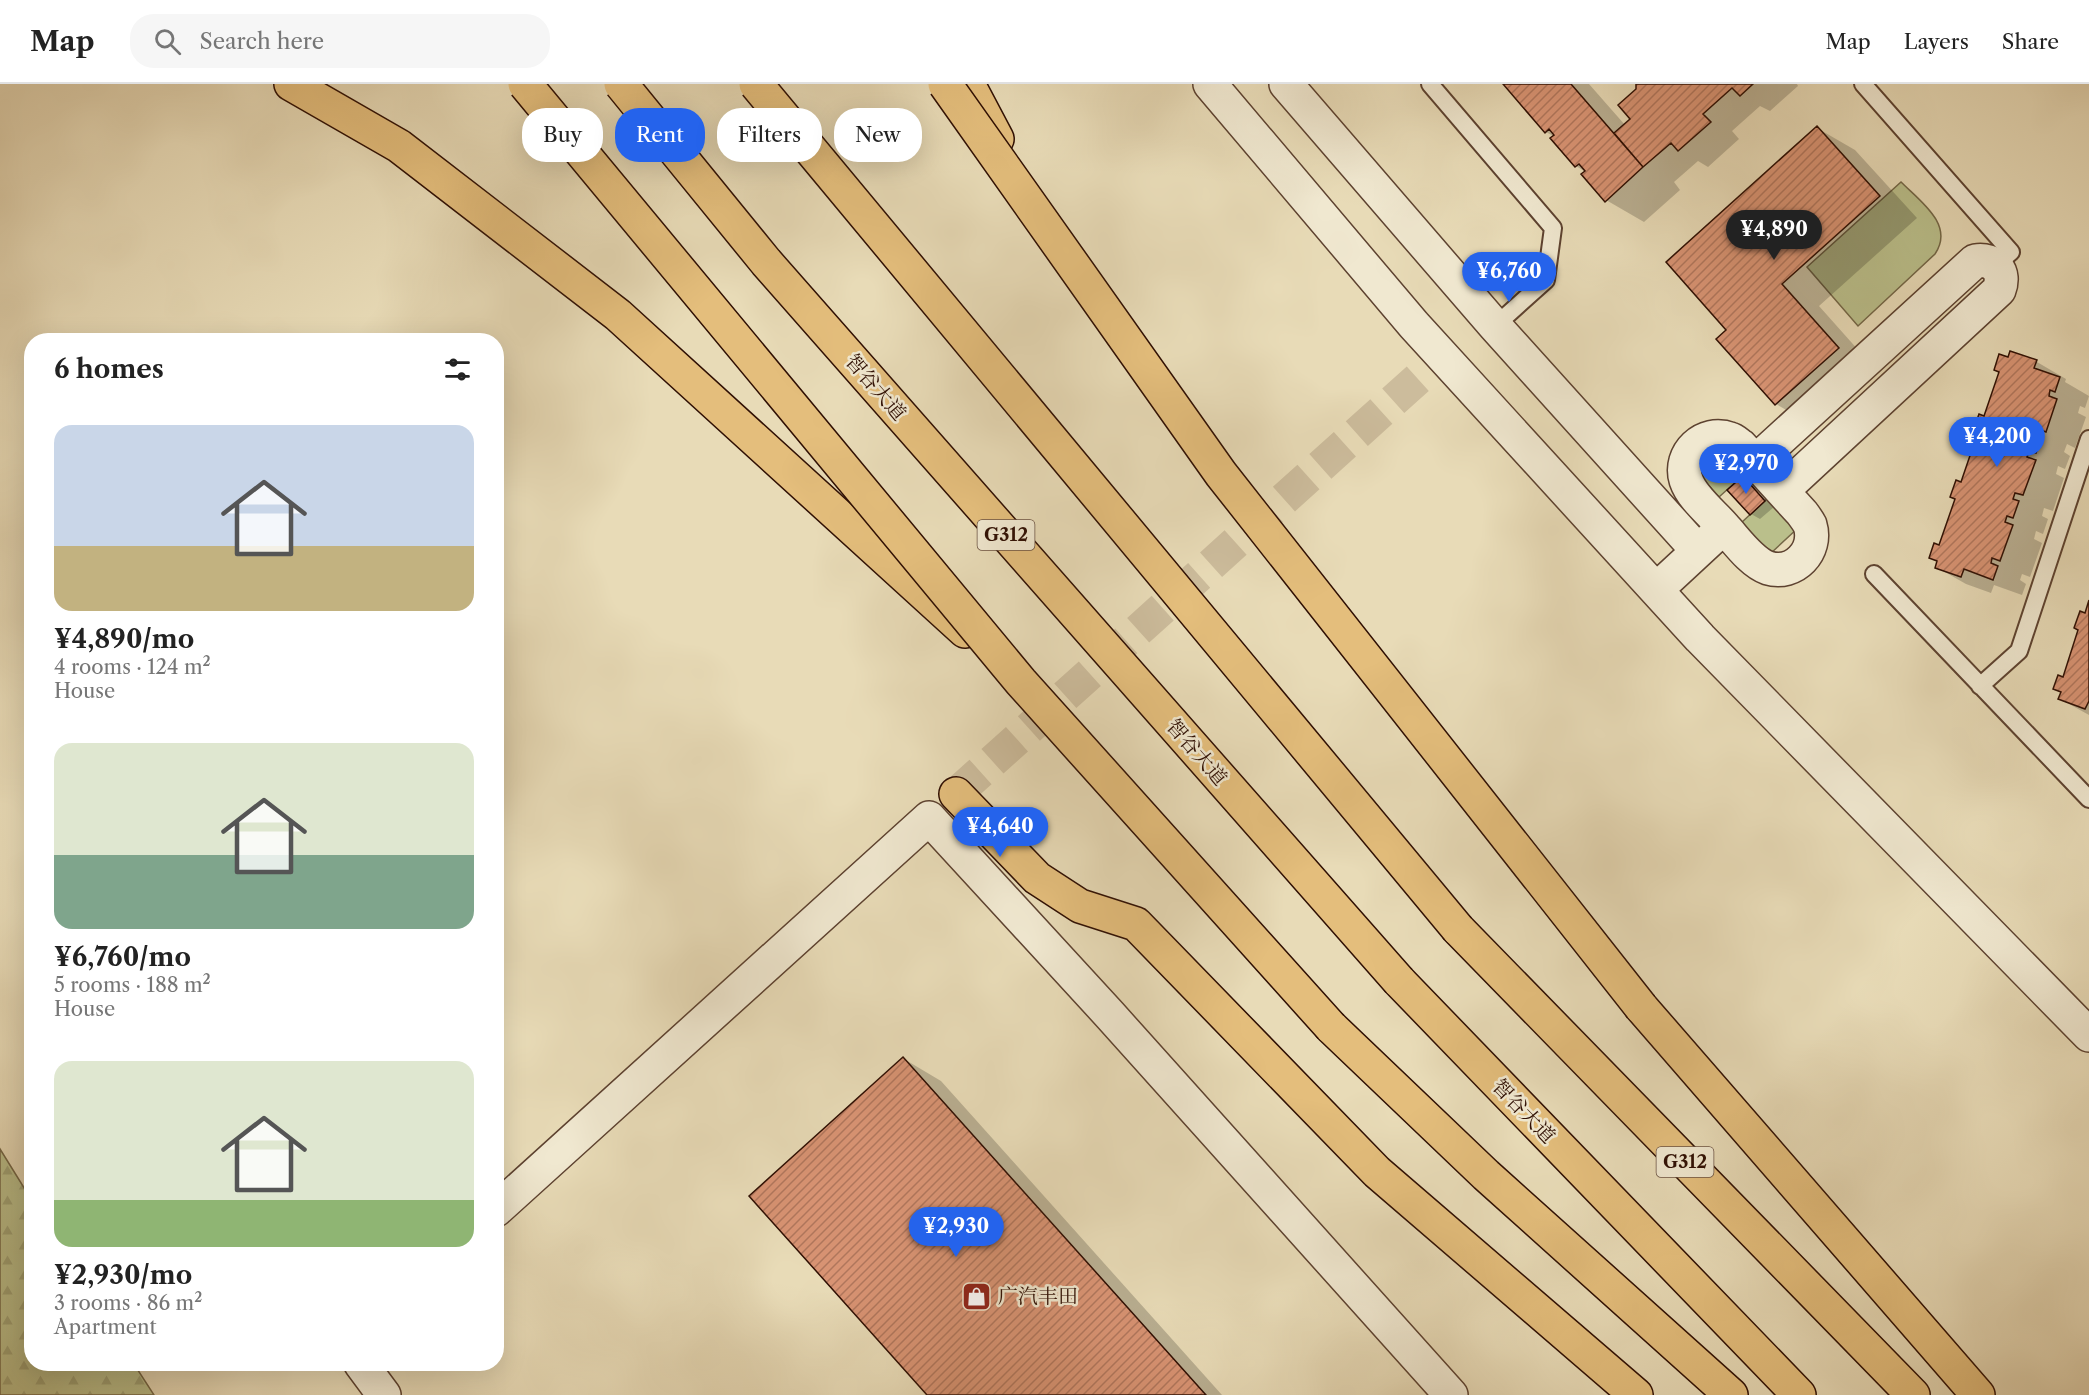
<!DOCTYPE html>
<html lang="en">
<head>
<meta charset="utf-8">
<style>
	body { margin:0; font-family:"Libre Caslon Text","Noto Serif SC",serif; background:#f6f6f6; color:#222; height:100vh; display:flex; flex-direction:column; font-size:22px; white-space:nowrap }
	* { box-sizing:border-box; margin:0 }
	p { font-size:20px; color:#767676 }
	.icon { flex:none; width:33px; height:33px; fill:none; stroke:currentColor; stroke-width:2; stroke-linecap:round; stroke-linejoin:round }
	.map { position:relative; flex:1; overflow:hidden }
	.side { position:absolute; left:24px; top:249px; width:480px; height:1038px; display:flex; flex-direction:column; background:#fff; border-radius:24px; box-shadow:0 6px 24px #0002 }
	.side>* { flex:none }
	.banner { position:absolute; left:522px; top:24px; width:570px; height:54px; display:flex; gap:12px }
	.price { position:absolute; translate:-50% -51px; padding:0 14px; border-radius:21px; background:#2563eb; color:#fff; font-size:20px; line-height:39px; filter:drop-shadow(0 2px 3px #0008) }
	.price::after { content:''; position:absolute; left:50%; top:36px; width:18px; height:14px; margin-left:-9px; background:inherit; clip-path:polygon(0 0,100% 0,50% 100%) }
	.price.active { background:#222; color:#fff }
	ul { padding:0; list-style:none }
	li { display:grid; align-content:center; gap:12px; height:318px; padding:0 30px }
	li span { display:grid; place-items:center; height:186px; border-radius:18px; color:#555 }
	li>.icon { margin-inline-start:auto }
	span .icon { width:108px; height:108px; fill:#fffc; stroke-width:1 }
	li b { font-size:26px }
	h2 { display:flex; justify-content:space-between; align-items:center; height:72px; padding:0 30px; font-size:26px }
	.tag { padding:0 21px; border-radius:24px; background:#fff; box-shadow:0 6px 24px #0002; font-size:21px; line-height:54px }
	.tag.active { background:#2563eb; color:#fff }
	header { display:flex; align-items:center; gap:36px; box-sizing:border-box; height:84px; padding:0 30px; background:#fff; border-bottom:2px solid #e0e0e0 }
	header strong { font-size:28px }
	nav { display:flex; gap:33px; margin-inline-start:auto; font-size:21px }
	.search { width:420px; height:54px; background:#f6f6f6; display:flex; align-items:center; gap:15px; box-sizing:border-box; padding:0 21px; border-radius:24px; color:#767676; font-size:22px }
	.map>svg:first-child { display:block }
</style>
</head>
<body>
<header>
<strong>Map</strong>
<div class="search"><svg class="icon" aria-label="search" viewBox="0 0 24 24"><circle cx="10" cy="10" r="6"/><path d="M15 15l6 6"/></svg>Search here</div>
<nav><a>Map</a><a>Layers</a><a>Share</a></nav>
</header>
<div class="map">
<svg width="2089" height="1311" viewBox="0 0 2089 1311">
	<defs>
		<pattern id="forest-firs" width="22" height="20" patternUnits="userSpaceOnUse" patternTransform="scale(1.5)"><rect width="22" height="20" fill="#babf8b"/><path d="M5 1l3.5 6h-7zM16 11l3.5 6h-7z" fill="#a0a376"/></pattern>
		<pattern id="building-hatch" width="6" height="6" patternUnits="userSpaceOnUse" patternTransform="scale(1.5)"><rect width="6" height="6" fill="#d89373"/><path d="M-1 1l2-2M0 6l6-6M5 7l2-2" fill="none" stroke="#b0765c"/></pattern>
	</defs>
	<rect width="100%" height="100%" fill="#e8dbb7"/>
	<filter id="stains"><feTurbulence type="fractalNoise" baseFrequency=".00333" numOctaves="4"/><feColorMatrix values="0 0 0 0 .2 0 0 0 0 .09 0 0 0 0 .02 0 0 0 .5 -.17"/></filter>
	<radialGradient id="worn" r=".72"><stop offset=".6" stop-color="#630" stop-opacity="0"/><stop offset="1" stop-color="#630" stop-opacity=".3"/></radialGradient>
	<!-- green -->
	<path fill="#babf8b" stroke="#746747" stroke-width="1.5" d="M1901,98C1920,117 1955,141 1935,170L1858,242L1807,183Z
		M1723,358L1749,386L1719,413L1694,385Z
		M1770,412L1799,443L1770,470L1741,439Z"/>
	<!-- forest -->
	<path fill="url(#forest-firs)" stroke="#746747" stroke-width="1.5" d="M0,1065L31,1115L32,1280H134L154,1311H0Z"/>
	<!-- shadow -->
	<path fill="#0003" d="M1505,0H1589L1625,41L1632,35L1638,0H1797L1798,2L1770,27L1760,22L1732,47L1739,55L1708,83L1698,77L1674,98L1680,106L1644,138L1606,116L1586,88L1576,82L1555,53L1546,48Z
		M1817,44L1855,66L1917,134L1819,222L1876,286L1814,342L1776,320L1729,246Z
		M2011,269L2037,278L2066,295L2065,298L2089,312L2085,324L2080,322L2078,329L2086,333L2075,364L2067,360L2064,368L2070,372L2065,385L2058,382L2056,390L2064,394L2053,427L2044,424L2042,432L2048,435L2043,450L2036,447L2034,455L2042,459L2030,493L2022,490L2020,496L2026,500L2022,511L1994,501L1991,509L1966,500L1936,483L1962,400L1985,334Z
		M1743,394L1752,399L1774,423L1760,435L1751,430Z
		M2089,521V631L2060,615L2062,609L2054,605L2063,595Z
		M904,975L941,997L1222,1311H929Z"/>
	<!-- building -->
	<path fill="url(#building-hatch)" stroke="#2f0f03" stroke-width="1.5" d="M1503,0H1571L1643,83L1605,118L1581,90L1585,87L1579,80L1575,83L1550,54L1554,51L1549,45L1545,49Z
		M1636,0H1753L1740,12L1732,4L1703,30L1711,38L1678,67L1671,59L1643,83L1614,49L1630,35L1618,21L1636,5Z
		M1817,42L1880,112L1782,200L1839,264L1775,321L1716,255L1726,246L1666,178Z
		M2010,267L2037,276L2034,284L2060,293L2055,308L2050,306L2049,312L2057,315L2046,348L2038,345L2035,351L2042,353L2036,369L2029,367L2027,373L2036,376L2023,411L2015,409L2013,415L2019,417L2013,434L2007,432L2005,438L2013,441L2000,477L1992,474L1991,479L1998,482L1993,496L1964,485L1961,493L1935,484L1937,477L1929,474L1934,459L1939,461L1955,415L1950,413L1956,396L1961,398L1977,351L1972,350L1979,330L1984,332L1999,288L1994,286L1999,270L2008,273Z
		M1743,392L1765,417L1750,431L1727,406Z
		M2089,516V617L2085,625L2058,615L2061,608L2053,605L2058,591L2063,593L2078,546L2074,544L2080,527L2085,529Z
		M903,973L1206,1311H927L749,1112Z"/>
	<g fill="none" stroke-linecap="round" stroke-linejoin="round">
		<!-- secondary-tunnel -->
		<path stroke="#ccbc9c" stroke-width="33" stroke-dasharray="33 16" stroke-linecap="butt" d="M956,710L1442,273"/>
		<defs>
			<path id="service" d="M1430,0L1553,144L1546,196L1495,242
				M1863,0L2011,168L1996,181
				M1874,490L2089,715
				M1980,602L2019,567L2089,355"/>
			<path id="minor" d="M1210,0L1414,241L1700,554L2089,951
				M1286,0L1495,242L1698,467
				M1755,378L1975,177C1995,174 2006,188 1999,206L1782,407
				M1656,506L1724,443C1736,456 1751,478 1768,484C1794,492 1818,467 1810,441C1808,437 1805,433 1802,429L1741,362C1738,360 1734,356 1730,355C1704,345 1678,370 1686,396C1692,414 1712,429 1724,443
				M496,1126L929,734L1110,931L1451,1311
				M361,1280L384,1311"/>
			<path id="primary" d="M956,710L1037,794L1080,822L1136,840L1377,1088L1636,1311"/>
			<path id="trunk" d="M291,0L399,62L618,231L965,547
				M968,0L997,55
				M1458,845L1913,1311
				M1399,897L1799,1311
				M1641,923L1978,1311
				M1331,943L1486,1091L1731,1311"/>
		</defs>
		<!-- service casing -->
		<use href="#service" stroke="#5d4230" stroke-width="20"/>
		<!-- minor casing -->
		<use href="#minor" stroke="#5d4230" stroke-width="36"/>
		<!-- primary casing -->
		<use href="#primary" stroke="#2f0f03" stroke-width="36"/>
		<!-- trunk casing -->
		<use href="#trunk" stroke="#2f0f03" stroke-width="36"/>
		<!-- service -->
		<use href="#service" stroke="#f0e8d0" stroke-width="16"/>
		<!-- minor -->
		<use href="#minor" stroke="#f0e8d0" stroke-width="33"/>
		<!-- primary -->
		<use href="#primary" stroke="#e4be7c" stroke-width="33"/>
		<!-- trunk -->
		<use href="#trunk" stroke="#e4be7c" stroke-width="33"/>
		<defs>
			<path id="trunk-bridge" d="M525,0L1021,598L1331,943
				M621,0L766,178L1399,897
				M756,0L1458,845
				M945,0L1221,390L1641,923"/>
		</defs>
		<!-- trunk-bridge casing -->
		<use href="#trunk-bridge" stroke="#2f0f03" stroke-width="36" stroke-linecap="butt"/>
		<!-- trunk-bridge -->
		<use href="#trunk-bridge" stroke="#e4be7c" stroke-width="33"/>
	</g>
	<!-- icons -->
	<defs>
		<symbol id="shop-square" viewBox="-11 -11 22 22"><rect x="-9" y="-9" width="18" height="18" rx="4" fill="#8f2418" stroke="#f0e8d0"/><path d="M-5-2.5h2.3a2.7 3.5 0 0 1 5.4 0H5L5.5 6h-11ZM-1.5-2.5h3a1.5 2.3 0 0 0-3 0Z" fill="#fff"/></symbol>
	</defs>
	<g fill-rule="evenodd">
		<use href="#shop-square" x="960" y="1196" width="33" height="33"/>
	</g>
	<g text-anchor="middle" stroke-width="5" stroke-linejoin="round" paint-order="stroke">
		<!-- shield labels -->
		<g fill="#f0e8d0" stroke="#695040" stroke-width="1.5">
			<rect x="977.5" y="436" width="57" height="30" rx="4.5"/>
			<rect x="1656.5" y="1063" width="57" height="30" rx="4.5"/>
		</g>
		<g font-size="18" font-weight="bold" fill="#2f0f03">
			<text x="1006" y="457">G312</text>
			<text x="1685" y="1084">G312</text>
		</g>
		<!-- street labels -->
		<g font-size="20" fill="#2f0f03" stroke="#f0e8d0">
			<text transform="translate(876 303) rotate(49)" y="7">智谷大道</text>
			<text transform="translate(1197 668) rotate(49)" y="7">智谷大道</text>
			<text transform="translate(1524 1027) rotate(46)" y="7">智谷大道</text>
		</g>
		<!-- poi labels -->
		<g font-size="20" fill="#2f0f03" stroke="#f0e8d0" text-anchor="start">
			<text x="998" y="1219">广汽丰田</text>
		</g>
	</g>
	<rect width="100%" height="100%" filter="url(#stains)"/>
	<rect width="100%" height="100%" fill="url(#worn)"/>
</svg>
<b class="price active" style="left:1774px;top:177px">¥4,890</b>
<b class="price" style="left:1509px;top:219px">¥6,760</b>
<b class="price" style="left:1997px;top:384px">¥4,200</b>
<b class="price" style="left:1746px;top:411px">¥2,970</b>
<b class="price" style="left:1000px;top:774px">¥4,640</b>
<b class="price" style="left:956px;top:1174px">¥2,930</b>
<div class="banner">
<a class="tag">Buy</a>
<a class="tag active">Rent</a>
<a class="tag">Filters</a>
<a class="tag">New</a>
</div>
<section class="side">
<h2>6 homes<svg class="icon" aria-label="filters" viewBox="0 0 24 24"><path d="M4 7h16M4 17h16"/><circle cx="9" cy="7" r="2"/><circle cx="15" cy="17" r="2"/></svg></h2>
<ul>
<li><span style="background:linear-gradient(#c9d6e8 65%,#c2b280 0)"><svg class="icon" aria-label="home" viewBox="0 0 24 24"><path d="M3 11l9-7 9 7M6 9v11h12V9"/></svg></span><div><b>¥4,890/mo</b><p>4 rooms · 124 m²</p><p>House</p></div></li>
<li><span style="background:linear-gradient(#dfe7d0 60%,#7fa58c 0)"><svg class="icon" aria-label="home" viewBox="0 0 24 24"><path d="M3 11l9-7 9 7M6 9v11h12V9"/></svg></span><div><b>¥6,760/mo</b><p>5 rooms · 188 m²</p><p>House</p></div></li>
<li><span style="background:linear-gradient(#dfe7d0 75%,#8fb573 0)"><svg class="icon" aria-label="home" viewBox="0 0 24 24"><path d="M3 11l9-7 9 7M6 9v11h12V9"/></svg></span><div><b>¥2,930/mo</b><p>3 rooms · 86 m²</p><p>Apartment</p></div></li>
</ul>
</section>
</div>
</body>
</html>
